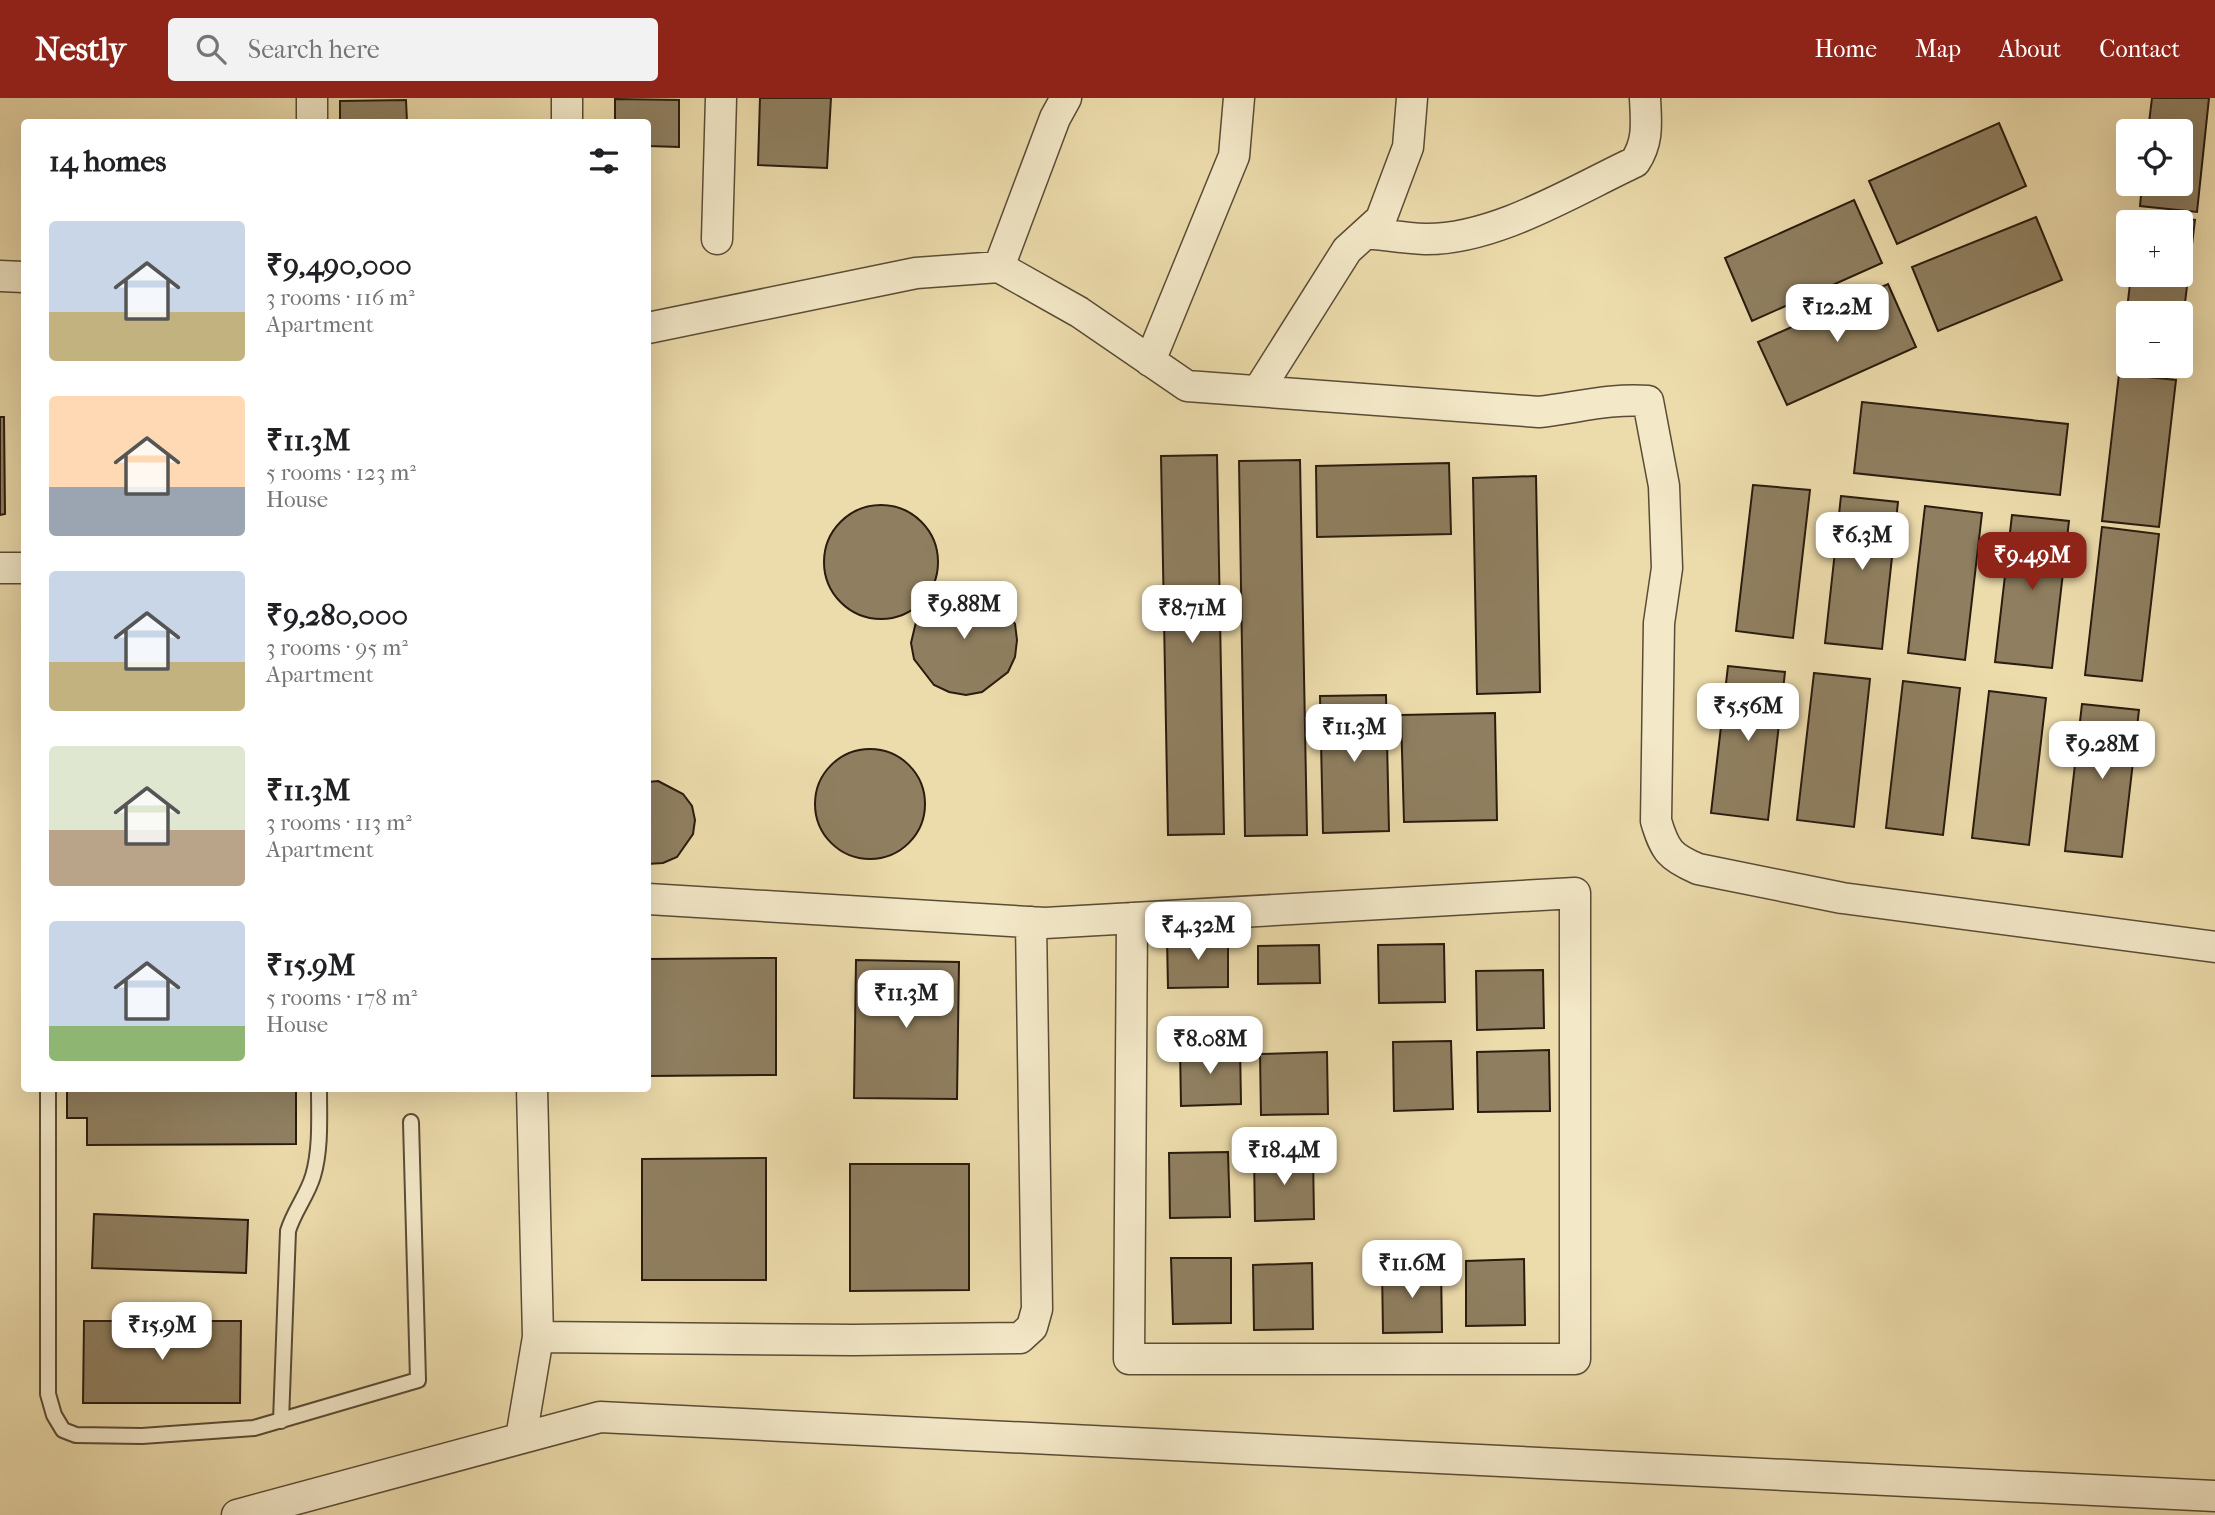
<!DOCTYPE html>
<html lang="en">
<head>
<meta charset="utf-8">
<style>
	body { margin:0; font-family:"IM FELL French Canon",serif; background:#f2f2f2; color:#202124; height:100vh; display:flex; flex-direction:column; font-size:26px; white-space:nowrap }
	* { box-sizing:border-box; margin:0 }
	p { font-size:23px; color:#757577 }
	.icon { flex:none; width:38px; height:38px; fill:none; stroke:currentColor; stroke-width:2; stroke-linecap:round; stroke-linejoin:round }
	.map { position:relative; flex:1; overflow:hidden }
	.sheet { position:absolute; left:21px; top:21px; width:630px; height:973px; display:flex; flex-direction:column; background:#fff; border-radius:7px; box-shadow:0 7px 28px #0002 }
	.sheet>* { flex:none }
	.controls { position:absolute; left:2116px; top:21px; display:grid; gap:14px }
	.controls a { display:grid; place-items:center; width:77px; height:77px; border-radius:7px; background:#fff; box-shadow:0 7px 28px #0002; font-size:35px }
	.price { position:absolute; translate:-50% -60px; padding:0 16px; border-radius:14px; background:#fff; color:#222; font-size:23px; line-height:46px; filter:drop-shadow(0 2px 4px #0008) }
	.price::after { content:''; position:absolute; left:50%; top:42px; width:21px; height:16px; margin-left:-10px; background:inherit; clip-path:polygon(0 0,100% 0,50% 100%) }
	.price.current { background:#8f2418; color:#fff }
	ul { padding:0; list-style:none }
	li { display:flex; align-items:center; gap:21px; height:175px; padding:0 28px }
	li span { display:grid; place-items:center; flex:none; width:196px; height:140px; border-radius:7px; color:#555 }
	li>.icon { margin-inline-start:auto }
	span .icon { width:84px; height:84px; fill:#fffc; stroke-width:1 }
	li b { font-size:30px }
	h2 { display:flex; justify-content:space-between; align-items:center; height:84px; padding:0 28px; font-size:30px }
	header { display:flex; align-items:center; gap:42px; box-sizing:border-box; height:98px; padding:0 35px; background:#8f2418; color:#fff }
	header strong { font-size:33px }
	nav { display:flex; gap:38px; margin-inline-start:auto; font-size:24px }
	.search { width:490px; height:63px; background:#f2f2f2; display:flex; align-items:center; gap:18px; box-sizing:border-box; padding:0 24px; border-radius:7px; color:#757577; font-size:26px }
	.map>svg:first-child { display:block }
</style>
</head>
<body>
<header>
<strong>Nestly</strong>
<div class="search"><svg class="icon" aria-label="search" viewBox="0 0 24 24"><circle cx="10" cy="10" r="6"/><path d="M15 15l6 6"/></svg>Search here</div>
<nav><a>Home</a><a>Map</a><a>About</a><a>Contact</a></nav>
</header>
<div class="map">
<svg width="2215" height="1417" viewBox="0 0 2215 1417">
	<rect width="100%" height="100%" fill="#ecdbab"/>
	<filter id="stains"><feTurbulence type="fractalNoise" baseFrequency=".00286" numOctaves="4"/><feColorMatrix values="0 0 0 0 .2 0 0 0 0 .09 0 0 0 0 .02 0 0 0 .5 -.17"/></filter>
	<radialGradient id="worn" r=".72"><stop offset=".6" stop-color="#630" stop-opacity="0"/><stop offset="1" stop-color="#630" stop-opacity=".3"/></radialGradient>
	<!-- building -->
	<path fill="#8f7f60" stroke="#2a1c0f" stroke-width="2" d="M760,0H831L827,70L758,67Z
		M2152,0H2209L2197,114L2140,108L2142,86H2180V33H2148Z
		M615,1L679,2V49L648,48V24H615Z
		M406,2L407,24H340V3Z
		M1999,25L2026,88L1897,146L1869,83Z
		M1854,102L1882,165L1752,223L1725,160Z
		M2138,116L2195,122L2180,246V215H2128V263H2121L2131,177H2180V124H2137Z
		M2036,119L2062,182L1938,233L1912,169Z
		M1888,186L1916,249L1787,307L1758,244Z
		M2119,276L2176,282L2159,429L2102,423Z
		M1862,304L2068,326L2060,397L1854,375Z
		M0,319H4L5,416L0,417Z
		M1217,357L1224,736L1168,737L1161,358Z
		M1300,362L1307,737L1245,738L1239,363Z
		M1449,365L1451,436L1317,439L1316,368Z
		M1536,378L1540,594L1477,596L1473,380Z
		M1753,387L1810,392L1793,540L1736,533Z
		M1841,398L1898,404L1882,551L1825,545Z
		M824 464a57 57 0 1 1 114 0a57 57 0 1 1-114 0Z
		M1925,408L1982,415L1965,562L1908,555Z
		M2012,417L2069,423L2052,570L1995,564Z
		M2102,429L2159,436L2142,583L2085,577Z
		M963,491L980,493L995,500L1015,526L1017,542L1015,559L1008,574L982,594L966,597L949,594L934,587L914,561L911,545L920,507L947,494Z
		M1728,568L1785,574L1768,722L1711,715Z
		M1814,575L1870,581L1854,729L1797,722Z
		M1903,583L1960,590L1943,737L1886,730Z
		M1989,593L2046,600L2029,747L1972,740Z
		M1386,597L1389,733L1323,735L1320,598Z
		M2082,606L2139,612L2122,759L2065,753Z
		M1495,615L1497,722L1404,724L1401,617Z
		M815 706a55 55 0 1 1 110 0a55 55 0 1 1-110 0Z
		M658,683L683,696L692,708L695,722L693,736L677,759L663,765L648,766V684Z
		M1228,839V889L1168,890L1167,840Z
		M1444,846L1445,904L1379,905L1378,847Z
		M1319,847L1320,885L1258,886V848Z
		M776,860V977L648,978V861Z
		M856,862L959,864L957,1001L854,1000Z
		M1543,872L1544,930L1477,932L1476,873Z
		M1451,943L1453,1011L1394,1013L1393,944Z
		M1240,948L1241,1006L1181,1008L1180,949Z
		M1549,952L1550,1013L1478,1014L1477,954Z
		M1327,954L1328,1016L1261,1017L1260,956Z
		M67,990H296V1046L87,1047V1020H67Z
		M1228,1054L1230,1119L1170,1120L1169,1055Z
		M1313,1056L1314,1121L1255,1123L1254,1057Z
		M766,1060V1182H642V1061Z
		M850,1066H969V1192L850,1193Z
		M94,1116L248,1122L246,1175L92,1170Z
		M1171,1160H1231V1225L1173,1226Z
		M1524,1161L1525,1227L1466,1228V1163Z
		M1312,1165L1313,1231L1254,1232L1253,1167Z
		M1441,1169L1442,1234L1383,1235L1382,1170Z
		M84,1223H241L240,1305H83Z"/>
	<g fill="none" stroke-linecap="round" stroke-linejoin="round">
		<defs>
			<path id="service" d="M48,990V1296L54,1317L63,1332L76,1337L142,1338L254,1330L418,1282L411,1024
				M281,1323L288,1133C294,1113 307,1098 313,1078C321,1051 319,1019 319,990"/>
			<path id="minor" d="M312,0V24
				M567,24V0
				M1366,135C1386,137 1406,140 1425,141C1495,142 1573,93 1635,64C1649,43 1646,24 1645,0
				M717,141L721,0
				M999,169L1055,20L1066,0
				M0,178L24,179
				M648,230L916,175L999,169L1079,214L1187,288L1539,314C1576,310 1610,300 1648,303L1664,388L1667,470L1659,525L1656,723C1665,753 1670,759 1698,771L1842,800L2215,849
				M1150,263L1234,58L1239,0
				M1258,293L1347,152L1381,121L1408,49L1412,0
				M0,470H24
				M648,801L1045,825L1575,795V1261H1129L1132,820
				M532,990L538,1239L853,1242L1020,1240L1032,1229L1037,1211L1031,824
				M521,1340L538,1239
				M237,1417L600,1319L2215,1398"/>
		</defs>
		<!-- service casing -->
		<use href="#service" stroke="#5a4c36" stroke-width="18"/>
		<!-- minor casing -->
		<use href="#minor" stroke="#5a4c36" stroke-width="33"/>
		<!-- service -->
		<use href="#service" stroke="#f3e8c8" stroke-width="14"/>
		<!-- minor -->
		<use href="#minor" stroke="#f3e8c8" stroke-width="30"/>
	</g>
	<rect width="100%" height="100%" filter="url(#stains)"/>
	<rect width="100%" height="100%" fill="url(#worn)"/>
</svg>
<div class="controls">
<a><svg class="icon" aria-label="locate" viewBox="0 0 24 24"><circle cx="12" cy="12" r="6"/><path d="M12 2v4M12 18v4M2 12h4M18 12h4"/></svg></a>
<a>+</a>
<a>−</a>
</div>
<b class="price" style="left:1837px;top:246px">₹12.2M</b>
<b class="price" style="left:1862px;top:474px">₹6.3M</b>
<b class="price current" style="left:2032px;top:494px">₹9.49M</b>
<b class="price" style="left:964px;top:543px">₹9.88M</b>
<b class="price" style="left:1192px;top:547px">₹8.71M</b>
<b class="price" style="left:1748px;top:645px">₹5.56M</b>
<b class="price" style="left:1354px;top:666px">₹11.3M</b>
<b class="price" style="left:2102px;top:683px">₹9.28M</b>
<b class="price" style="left:1198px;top:864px">₹4.32M</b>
<b class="price" style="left:906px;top:932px">₹11.3M</b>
<b class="price" style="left:1210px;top:978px">₹8.08M</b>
<b class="price" style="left:1284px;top:1089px">₹18.4M</b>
<b class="price" style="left:1412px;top:1202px">₹11.6M</b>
<b class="price" style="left:162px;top:1264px">₹15.9M</b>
<section class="sheet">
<h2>14 homes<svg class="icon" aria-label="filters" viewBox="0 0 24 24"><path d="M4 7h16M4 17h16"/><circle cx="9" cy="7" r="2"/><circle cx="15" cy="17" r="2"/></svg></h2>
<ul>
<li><span style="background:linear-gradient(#c9d6e8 65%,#c2b280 0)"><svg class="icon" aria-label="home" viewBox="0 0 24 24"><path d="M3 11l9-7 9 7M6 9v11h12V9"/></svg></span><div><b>₹9,490,000</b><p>3 rooms · 116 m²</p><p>Apartment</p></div></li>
<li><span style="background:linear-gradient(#ffd9b3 65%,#9aa5b1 0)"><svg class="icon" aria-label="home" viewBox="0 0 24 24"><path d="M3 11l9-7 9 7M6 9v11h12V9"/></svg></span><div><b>₹11.3M</b><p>5 rooms · 123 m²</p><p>House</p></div></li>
<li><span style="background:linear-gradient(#c9d6e8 65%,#c2b280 0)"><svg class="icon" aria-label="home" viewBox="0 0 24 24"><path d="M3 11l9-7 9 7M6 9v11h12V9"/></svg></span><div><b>₹9,280,000</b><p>3 rooms · 95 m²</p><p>Apartment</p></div></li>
<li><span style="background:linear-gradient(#dfe7d0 60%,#b9a48a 0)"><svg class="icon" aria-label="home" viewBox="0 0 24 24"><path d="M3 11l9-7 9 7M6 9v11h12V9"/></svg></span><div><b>₹11.3M</b><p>3 rooms · 113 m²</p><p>Apartment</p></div></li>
<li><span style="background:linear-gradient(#c9d6e8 75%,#8fb573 0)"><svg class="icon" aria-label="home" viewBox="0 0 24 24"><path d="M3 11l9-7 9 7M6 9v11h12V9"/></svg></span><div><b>₹15.9M</b><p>5 rooms · 178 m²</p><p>House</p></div></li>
</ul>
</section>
</div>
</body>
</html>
